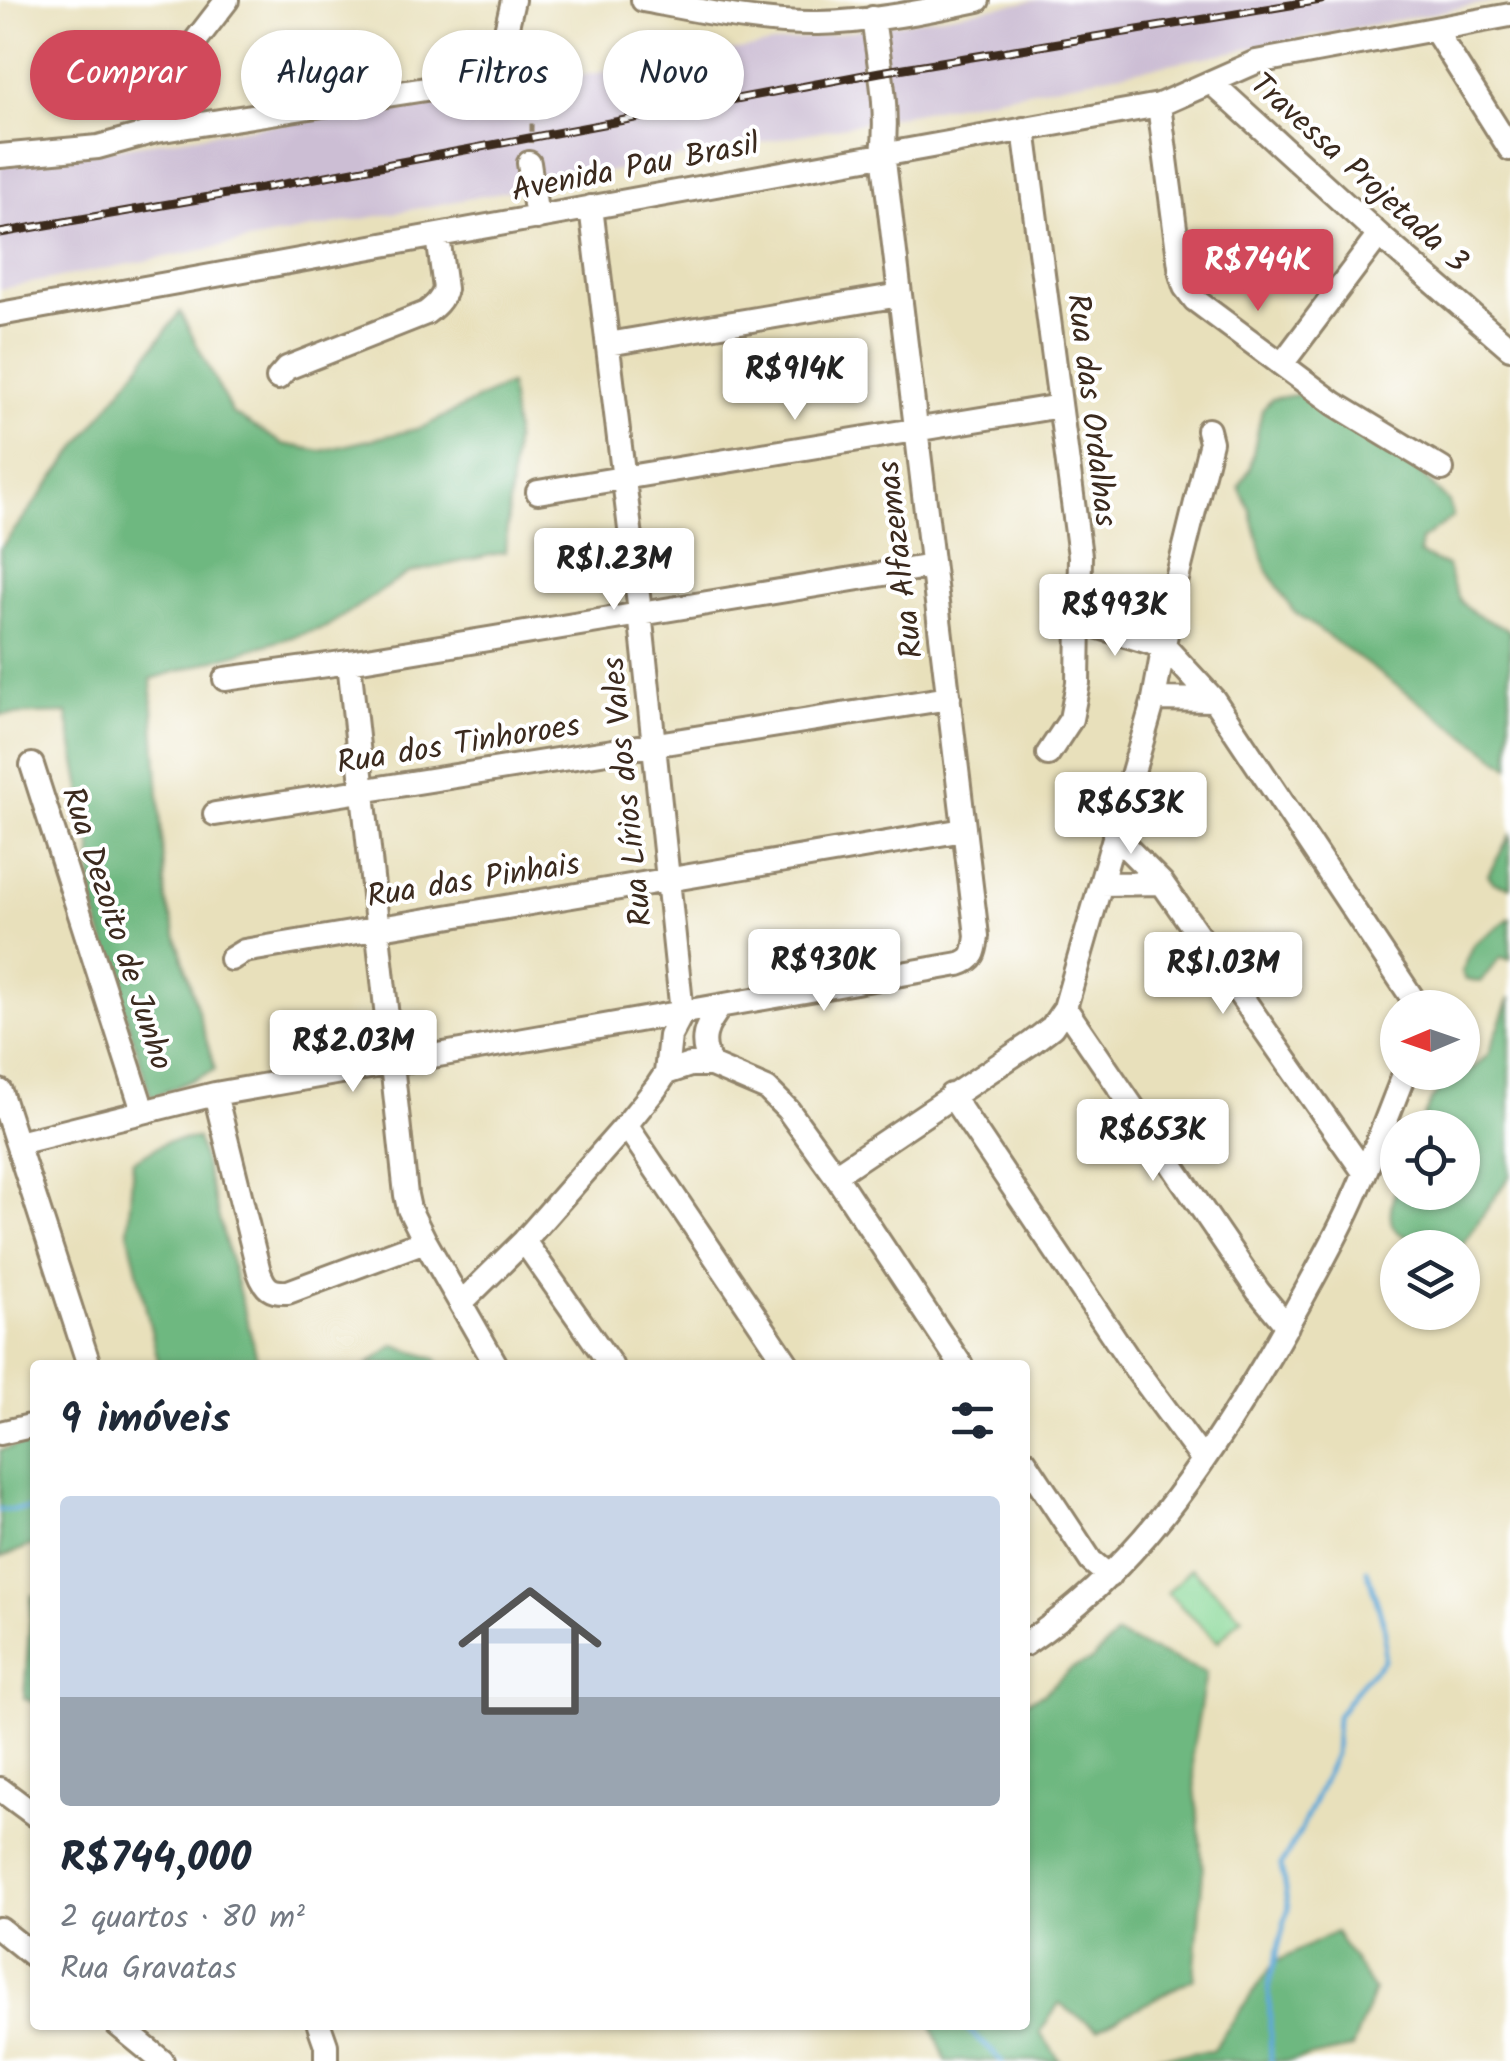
<!DOCTYPE html>
<html lang="pt">
<head>
<meta charset="utf-8">
<style>
	body { margin:0; font-family:Kalam,sans-serif; background:#f2f2f3; color:#1f2937; height:100vh; display:flex; flex-direction:column; font-size:38px; white-space:nowrap }
	* { box-sizing:border-box; margin:0 }
	p { font-size:32px; color:#747a83 }
	.icon { flex:none; width:55px; height:55px; fill:none; stroke:currentColor; stroke-width:2; stroke-linecap:round; stroke-linejoin:round }
	.map { position:relative; flex:1; overflow:hidden }
	.side { position:absolute; left:30px; top:1360px; width:1000px; height:670px; display:flex; flex-direction:column; background:#fff; border-radius:10px; box-shadow:0 2px 8px #0004 }
	.side>* { flex:none }
	.hud { position:absolute; left:30px; top:30px; width:1000px; height:90px; display:flex; gap:20px }
	.needle { width:65px; rotate:268deg }
	.buttons { position:absolute; left:1380px; top:990px; display:grid; gap:20px }
	.buttons a { display:grid; place-items:center; width:100px; height:100px; border-radius:50%; background:#fff; box-shadow:0 2px 8px #0004; font-size:50px }
	.price { position:absolute; translate:-50% -85px; padding:0 22px; border-radius:10px; background:#fff; color:#222; font-size:32px; line-height:65px; filter:drop-shadow(0 2px 5px #0008) }
	.price::after { content:''; position:absolute; left:50%; top:60px; width:30px; height:22px; margin-left:-15px; background:inherit; clip-path:polygon(0 0,100% 0,50% 100%) }
	.price.selected { background:#d1495b; color:#fff }
	ul { padding:0; list-style:none }
	li { display:grid; align-content:center; gap:20px; height:530px; padding:0 30px }
	li span { display:grid; place-items:center; height:310px; border-radius:10px; color:#555 }
	li>.icon { margin-inline-start:auto }
	span .icon { width:180px; height:180px; fill:#fffc; stroke-width:1 }
	li b { font-size:42px }
	h2 { display:flex; justify-content:space-between; align-items:center; height:120px; padding:0 30px; font-size:42px }
	.tag { padding:0 35px; border-radius:45px; background:#fff; box-shadow:0 2px 8px #0004; font-size:35px; line-height:90px }
	.tag.selected { background:#d1495b; color:#fff }
	.map>svg:first-child { display:block }
</style>
</head>
<body>
<div class="map">
<svg width="1510" height="2061" viewBox="0 0 1510 2061">
	<rect width="100%" height="100%" fill="#fff"/>
	<filter id="ink" filterUnits="userSpaceOnUse"><feTurbulence type="fractalNoise" baseFrequency=".01" numOctaves="2"/><feDisplacementMap in="SourceGraphic" scale="20" xChannelSelector="R" yChannelSelector="G"/><feConvolveMatrix kernelMatrix="1 2 1 2 8 2 1 2 1" color-interpolation-filters="sRGB"/></filter>
	<filter id="wash" filterUnits="userSpaceOnUse"><feTurbulence type="fractalNoise" baseFrequency=".0048" numOctaves="4" result="noise"/><feDisplacementMap in="SourceGraphic" scale="40" xChannelSelector="R" yChannelSelector="G"/><feGaussianBlur stdDeviation="2.25" result="paint"/><feColorMatrix in="noise" values="0 0 0 0 0 0 0 0 0 0 0 0 0 0 0 0 0 1.4 0 .05"/><feComposite in="paint" operator="in"/></filter>
	<g filter="url(#wash)">
		<rect width="100%" height="100%" fill="#e8e0bb"/>
		<!-- industrial -->
		<path fill="#ccbed4" d="M1039,0H1501L0,289V166L446,98Z"/>
		<!-- green -->
		<path fill="#89d898" stroke="#62815b" stroke-width="2.5" d="M1191,1568L1242,1617L1218,1642L1167,1593Z"/>
		<!-- forest -->
		<path fill="#6eb880" stroke="#54714f" stroke-width="2.5" d="M180,312L232,413L283,444L321,451L421,428L509,384L515,432L505,552L409,573L326,627L151,679L166,900L215,1070L151,1098L91,897L92,848L67,713L0,715V549Z
			M1302,394L1354,428L1397,449L1449,502L1453,517L1421,540L1419,554L1447,566C1460,614 1468,610 1510,631V767L1293,611L1266,568L1250,510L1239,487L1250,468L1262,410L1272,399Z
			M1510,836V887L1494,883L1488,875Z
			M1510,918V960L1501,957L1480,982L1466,980L1462,972L1474,944Z
			M1510,997V1175L1461,1247C1446,1248 1397,1241 1392,1224C1388,1211 1394,1195 1397,1183L1398,1192H1462V1128L1419,1127L1432,1099L1444,1084L1469,1072L1488,1055Z
			M197,1138L259,1365H159L128,1231L133,1161L166,1142Z
			M395,1345L436,1359L440,1365H367Z
			M35,1442V1544L0,1558V1450Z
			M32,1595L35,1596V1703L24,1698Z
			M1116,1635L1206,1673L1192,1754L1203,1871L1194,1978L1098,2029L1059,2004L1040,2032L1060,2061H946L932,2025H1025V1702L1043,1694L1072,1668L1091,1661Z
			M1335,1932L1374,1991L1352,2048L1289,2061H1137L1146,2057L1212,2051L1274,1963Z"/>
		<g fill="none" stroke-linecap="round" stroke-linejoin="round">
			<!-- stream -->
			<path stroke="#5fa9d7" stroke-width="5" d="M0,1510L35,1509
				M963,2025L1002,2061
				M1271,2061L1269,1984L1288,1909L1281,1865L1302,1828L1335,1754L1337,1716L1361,1683L1384,1660L1385,1628L1367,1570"/>
		</g>
	</g>
	<g filter="url(#ink)">
		<g fill="none" stroke-linecap="round" stroke-linejoin="round">
			<defs>
				<path id="minor" d="M643,0C701,11 760,24 818,23C872,22 926,11 978,0
					M1435,30L1510,149
					M1212,83L1379,235L1510,348
					M1159,105L1181,274L1185,287L1195,300L1335,404L1442,469
					M1024,129L1080,556L1078,683L1071,719L1048,754
					M156,131L164,99L180,61L227,0
					M0,156L98,147L156,131L490,79L498,66L513,0
					M529,163L537,218
					M591,207L640,612L682,1013
					M0,314L1159,105L1256,62L1510,15
					M608,344L900,295
					M1282,364L1379,235
					M278,378L287,368L426,313C435,306 442,300 445,289L438,236
					M538,492L1060,406
					M1080,621L1165,647L1214,700L1413,999L1416,1008
					M349,662L406,1195L409,1209L425,1241L496,1365
					M225,679L349,662L932,566
					M1154,699L1214,700
					M32,765L143,1111
					M215,814L949,698
					M1114,835L1162,883L1364,1172
					M1101,884L1162,883
					M231,959L244,951L964,830
					M1065,1008L1258,1291L1287,1326
					M711,1065C698,1041 705,1026 721,1006
					M666,1073L690,1065H711L767,1089L788,1110L835,1175L961,1365
					M0,1091L89,1365
					M215,1094L259,1272C265,1288 270,1293 288,1292L425,1241
					M951,1095L1132,1364L1203,1460
					M626,1125L788,1365
					M18,1143L215,1094L959,964C975,959 975,951 977,936L883,153C889,109 879,63 873,18
					M835,1175L1030,1044L1052,1027L1065,1008L1154,699L1174,591L1211,442L1208,430
					M524,1241L611,1365
					M461,1303L524,1241L626,1125L656,1088L666,1073L670,1036L682,1013
					M0,1433L35,1425
					M1025,1461L1091,1561L1109,1576
					M1025,1644C1135,1571 1204,1466 1270,1355C1295,1311 1321,1266 1343,1221C1367,1173 1385,1122 1405,1072
					M0,1789L35,1815
					M0,1929L35,1957
					M118,2025L162,2061
					M319,2025L326,2045V2061"/>
			</defs>
			<!-- minor casing -->
			<use href="#minor" stroke="#92856c" stroke-width="28"/>
			<!-- path -->
			<path stroke="#92856c" stroke-width="4" stroke-dasharray="8 8" stroke-linecap="butt" d="M525,47C546,80 536,84 532,118C531,126 532,135 531,143"/>
			<!-- minor -->
			<use href="#minor" stroke="#fff" stroke-width="22"/>
			<defs>
				<path id="rail" d="M0,233L268,187L880,72L1321,0"/>
			</defs>
			<!-- rail casing -->
			<use href="#rail" stroke="#3b2a1e" stroke-width="9"/>
			<!-- rail -->
			<use href="#rail" stroke="#fff" stroke-width="5" stroke-dasharray="15" stroke-linecap="butt"/>
		</g>
	</g>
	<g text-anchor="middle" stroke-width="8" stroke-linejoin="round" paint-order="stroke">
		<!-- street labels -->
		<g font-size="32" fill="#3b2a1e" stroke="#fff">
			<text transform="translate(635 166) rotate(-11)" y="11">Avenida Pau Brasil</text>
			<text transform="translate(1360 172) rotate(42)" y="11">Travessa Projetada 3</text>
			<text transform="translate(1093 410) rotate(83)" y="11">Rua das Ordalhas</text>
			<text transform="translate(899 560) rotate(-97)" y="11">Rua Alfazemas</text>
			<text transform="translate(458 743) rotate(-9)" y="11">Rua dos Tinhoroes</text>
			<text transform="translate(626 792) rotate(-96)" y="11">Rua Lírios dos Vales</text>
			<text transform="translate(473 879) rotate(-9)" y="11">Rua das Pinhais</text>
			<text transform="translate(118 928) rotate(72)" y="11">Rua Dezoito de Junho</text>
		</g>
	</g>
</svg>
<div class="buttons">
<a><svg class="needle" viewBox="-14 -14 28 28"><path d="M0-13l5 13h-10z" fill="#e53935"/><path d="M0 13l5-13h-10z" fill="#747a83"/></svg></a>
<a><svg class="icon" aria-label="locate" viewBox="0 0 24 24"><circle cx="12" cy="12" r="6"/><path d="M12 2v4M12 18v4M2 12h4M18 12h4"/></svg></a>
<a><svg class="icon" aria-label="layers" viewBox="0 0 24 24"><path d="M12 4l9 5-9 5-9-5zM3 14l9 5 9-5"/></svg></a>
</div>
<b class="price selected" style="left:1258px;top:314px">R$744K</b>
<b class="price" style="left:795px;top:423px">R$914K</b>
<b class="price" style="left:614px;top:613px">R$1.23M</b>
<b class="price" style="left:1115px;top:659px">R$993K</b>
<b class="price" style="left:1131px;top:857px">R$653K</b>
<b class="price" style="left:824px;top:1014px">R$930K</b>
<b class="price" style="left:1223px;top:1017px">R$1.03M</b>
<b class="price" style="left:353px;top:1095px">R$2.03M</b>
<b class="price" style="left:1153px;top:1184px">R$653K</b>
<div class="hud">
<a class="tag selected">Comprar</a>
<a class="tag">Alugar</a>
<a class="tag">Filtros</a>
<a class="tag">Novo</a>
</div>
<section class="side">
<h2>9 imóveis<svg class="icon" aria-label="filters" viewBox="0 0 24 24"><path d="M4 7h16M4 17h16"/><circle cx="9" cy="7" r="2"/><circle cx="15" cy="17" r="2"/></svg></h2>
<ul>
<li><span style="background:linear-gradient(#c9d6e8 65%,#9aa5b1 0)"><svg class="icon" aria-label="home" viewBox="0 0 24 24"><path d="M3 11l9-7 9 7M6 9v11h12V9"/></svg></span><div><b>R$744,000</b><p>2 quartos · 80 m²</p><p>Rua Gravatas</p></div></li>
</ul>
</section>
</div>
</body>
</html>
